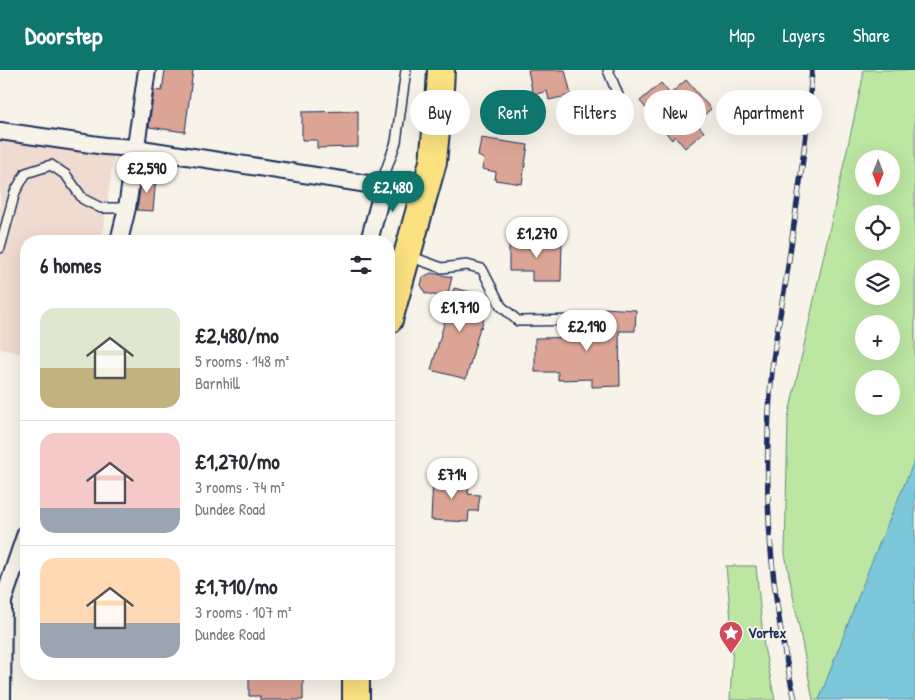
<!DOCTYPE html>
<html lang="en">
<head>
<meta charset="utf-8">
<style>
	body { margin:0; font-family:"Patrick Hand",sans-serif; background:#f7f7f7; color:#2b2b33; height:100vh; display:flex; flex-direction:column; font-size:19px; white-space:nowrap }
	* { box-sizing:border-box; margin:0 }
	p { font-size:16px; color:#7c7c81 }
	.icon { flex:none; width:28px; height:28px; fill:none; stroke:currentColor; stroke-width:2; stroke-linecap:round; stroke-linejoin:round }
	.map { position:relative; flex:1; overflow:hidden }
	.panel { position:absolute; left:20px; top:165px; width:375px; height:445px; display:flex; flex-direction:column; background:#fff; border-radius:20px; box-shadow:0 5px 20px #0002 }
	.panel>* { flex:none }
	.top-card { position:absolute; left:410px; top:20px; width:430px; height:45px; display:flex; gap:10px }
	.needle { width:32px; rotate:181deg }
	.fabs { position:absolute; left:855px; top:80px; display:grid; gap:10px }
	.fabs a { display:grid; place-items:center; width:45px; height:45px; border-radius:50%; background:#fff; box-shadow:0 5px 20px #0002; font-size:25px }
	.price { position:absolute; translate:-50% -42px; padding:0 11px; border-radius:18px; background:#fff; color:#222; font-size:16px; line-height:32px; filter:drop-shadow(0 1px 2px #0008) }
	.price::after { content:''; position:absolute; left:50%; top:30px; width:15px; height:11px; margin-left:-8px; background:inherit; clip-path:polygon(0 0,100% 0,50% 100%) }
	.price.current { background:#0f766e; color:#fff }
	ul { padding:0; list-style:none }
	li { display:flex; align-items:center; gap:15px; height:125px; padding:0 20px }
	li+li { border-top:1px solid #e1e1e2 }
	li span { display:grid; place-items:center; flex:none; width:140px; height:100px; border-radius:15px; color:#555 }
	li>.icon { margin-inline-start:auto }
	span .icon { width:60px; height:60px; fill:#fffc; stroke-width:1 }
	li b { font-size:21px }
	h2 { display:flex; justify-content:space-between; align-items:center; height:60px; padding:0 20px; font-size:21px }
	.chip { padding:0 18px; border-radius:22px; background:#fff; box-shadow:0 5px 20px #0002; font-size:18px; line-height:45px }
	.chip.current { background:#0f766e; color:#fff }
	header { display:flex; align-items:center; gap:30px; box-sizing:border-box; height:70px; padding:0 25px; background:#0f766e; color:#fff }
	header strong { font-size:24px }
	nav { display:flex; gap:28px; margin-inline-start:auto; font-size:18px }
	.map>svg:first-child { display:block }
</style>
</head>
<body>
<header>
<strong>Doorstep</strong>
<nav><a>Map</a><a>Layers</a><a>Share</a></nav>
</header>
<div class="map">
<svg width="915" height="630" viewBox="0 0 915 630">
	<rect width="100%" height="100%" fill="#f7f3e8"/>
	<filter id="ink" filterUnits="userSpaceOnUse"><feTurbulence type="fractalNoise" baseFrequency=".02" numOctaves="2"/><feDisplacementMap in="SourceGraphic" scale="10" xChannelSelector="R" yChannelSelector="G"/><feConvolveMatrix kernelMatrix="1 2 1 2 8 2 1 2 1" color-interpolation-filters="sRGB"/></filter>
	<g filter="url(#ink)">
		<!-- built -->
		<path fill="#efdbcf" d="M0,67L114,83L102,171H26V285L0,279Z"/>
		<!-- green -->
		<path fill="#bce6a2" stroke="#6c8a80" fill-rule="evenodd" d="M863,0H915V393L819,630H813L785,484L788,348L863,7ZM864,89H891V116H864ZM864,144H891V171H864ZM864,199H891V226H864ZM864,254H891V281H864ZM864,309H891V336H864Z
			M726,496H756L764,577L775,630H730L733,572Z"/>
		<!-- water -->
		<path fill="#7bc8da" stroke="#558ba8" d="M915,389V630H819L870,496Z"/>
		<!-- building -->
		<path fill="#dca495" stroke="#1b2f5e" d="M165,0H193L185,62L149,57L154,20L162,21Z
			M528,0H565L571,25L549,30L547,21L533,25Z
			M686,10L711,39L696,52L704,62L685,78L675,66L672,70L640,31L661,13L670,24Z
			M358,41V77L317,78V70H302V42Z
			M481,68L528,75L522,114L495,110L496,102L482,99L484,89L478,86Z
			M142,106L156,107L153,141L137,140Z
			M509,171L562,172L561,211H532V201H509Z
			M431,203L452,207L447,228L425,223L421,215L423,207Z
			M454,218L490,227L481,258L480,257L466,309L431,300Z
			M604,238L636,240L635,261H619L620,316L592,317V309L558,310V302H535V268L602,267Z
			M433,407L469,411L468,424L480,425L478,441H469L468,452L431,450Z
			M249,604H303V630H260V626H249Z"/>
		<g fill="none" stroke-linecap="round" stroke-linejoin="round">
			<defs>
				<path id="service" d="M608,0L618,25
					M380,117L396,72L406,0
					M0,178L15,122L26,103L51,95L66,105L83,129L101,138H127
					M409,186L442,198L467,195L482,199L501,236L518,251L592,250"/>
				<path id="minor" d="M0,61L105,76L135,78L374,115L380,117L382,122L369,171
					M119,171L127,138L147,0
					M2,630L3,531L26,463"/>
				<path id="primary" d="M389,250L433,92L440,19L441,0
					M356,604V630"/>
			</defs>
			<!-- service casing -->
			<use href="#service" stroke="#1b2f5e" stroke-width="12"/>
			<!-- minor casing -->
			<use href="#minor" stroke="#1b2f5e" stroke-width="20"/>
			<!-- primary casing -->
			<use href="#primary" stroke="#1b2f5e" stroke-width="30"/>
			<!-- service -->
			<use href="#service" stroke="#f7f3e8" stroke-width="9"/>
			<!-- minor -->
			<use href="#minor" stroke="#f7f3e8" stroke-width="16"/>
			<!-- primary -->
			<use href="#primary" stroke="#fbe180" stroke-width="26"/>
			<defs>
				<path id="rail" d="M795,630C769,522 762,410 772,300C775,270 781,240 786,210C796,140 807,70 812,0"/>
			</defs>
			<!-- rail casing -->
			<use href="#rail" stroke="#1b2f5e" stroke-width="5.5"/>
			<!-- rail -->
			<use href="#rail" stroke="#f7f3e8" stroke-width="4" stroke-dasharray="11" stroke-linecap="butt"/>
		</g>
	</g>
	<!-- icons -->
	<defs>
		<symbol id="sight-pin" viewBox="-11 -11 22 30"><path d="M0 17L-7.5 6A9.5 9.5 0 1 1 7.5 6Z" fill="#d1495b" stroke="#f7f3e8"/><path d="M0-6L1.8-2.2L6-1.7L2.9 1.2L3.7 5.4L0 3.3L-3.7 5.4L-2.9 1.2L-6-1.7L-1.8-2.2Z" fill="#fff"/></symbol>
	</defs>
	<g fill-rule="evenodd">
		<use href="#sight-pin" x="717" y="549" width="28" height="38"/>
	</g>
	<g text-anchor="middle" stroke-width="4" stroke-linejoin="round" paint-order="stroke">
		<!-- poi labels -->
		<g font-size="15" font-weight="bold" fill="#1b2f5e" stroke="#f7f3e8" text-anchor="start">
			<text x="748" y="568">Vortex</text>
		</g>
	</g>
</svg>
<div class="fabs">
<a><svg class="needle" viewBox="-14 -14 28 28"><path d="M0-13l5 13h-10z" fill="#e53935"/><path d="M0 13l5-13h-10z" fill="#7c7c81"/></svg></a>
<a><svg class="icon" aria-label="locate" viewBox="0 0 24 24"><circle cx="12" cy="12" r="6"/><path d="M12 2v4M12 18v4M2 12h4M18 12h4"/></svg></a>
<a><svg class="icon" aria-label="layers" viewBox="0 0 24 24"><path d="M12 4l9 5-9 5-9-5zM3 14l9 5 9-5"/></svg></a>
<a>+</a>
<a>−</a>
</div>
<b class="price" style="left:147px;top:124px">£2,590</b>
<b class="price current" style="left:393px;top:143px">£2,480</b>
<b class="price" style="left:537px;top:189px">£1,270</b>
<b class="price" style="left:460px;top:263px">£1,710</b>
<b class="price" style="left:587px;top:282px">£2,190</b>
<b class="price" style="left:452px;top:430px">£714</b>
<div class="top-card">
<a class="chip">Buy</a>
<a class="chip current">Rent</a>
<a class="chip">Filters</a>
<a class="chip">New</a>
<a class="chip">Apartment</a>
</div>
<section class="panel">
<h2>6 homes<svg class="icon" aria-label="filters" viewBox="0 0 24 24"><path d="M4 7h16M4 17h16"/><circle cx="9" cy="7" r="2"/><circle cx="15" cy="17" r="2"/></svg></h2>
<ul>
<li><span style="background:linear-gradient(#dfe7d0 60%,#c2b280 0)"><svg class="icon" aria-label="home" viewBox="0 0 24 24"><path d="M3 11l9-7 9 7M6 9v11h12V9"/></svg></span><div><b>£2,480/mo</b><p>5 rooms · 148 m²</p><p>Barnhill</p></div></li>
<li><span style="background:linear-gradient(#f6c9c9 75%,#9aa5b1 0)"><svg class="icon" aria-label="home" viewBox="0 0 24 24"><path d="M3 11l9-7 9 7M6 9v11h12V9"/></svg></span><div><b>£1,270/mo</b><p>3 rooms · 74 m²</p><p>Dundee Road</p></div></li>
<li><span style="background:linear-gradient(#ffd9b3 65%,#9aa5b1 0)"><svg class="icon" aria-label="home" viewBox="0 0 24 24"><path d="M3 11l9-7 9 7M6 9v11h12V9"/></svg></span><div><b>£1,710/mo</b><p>3 rooms · 107 m²</p><p>Dundee Road</p></div></li>
</ul>
</section>
</div>
</body>
</html>
